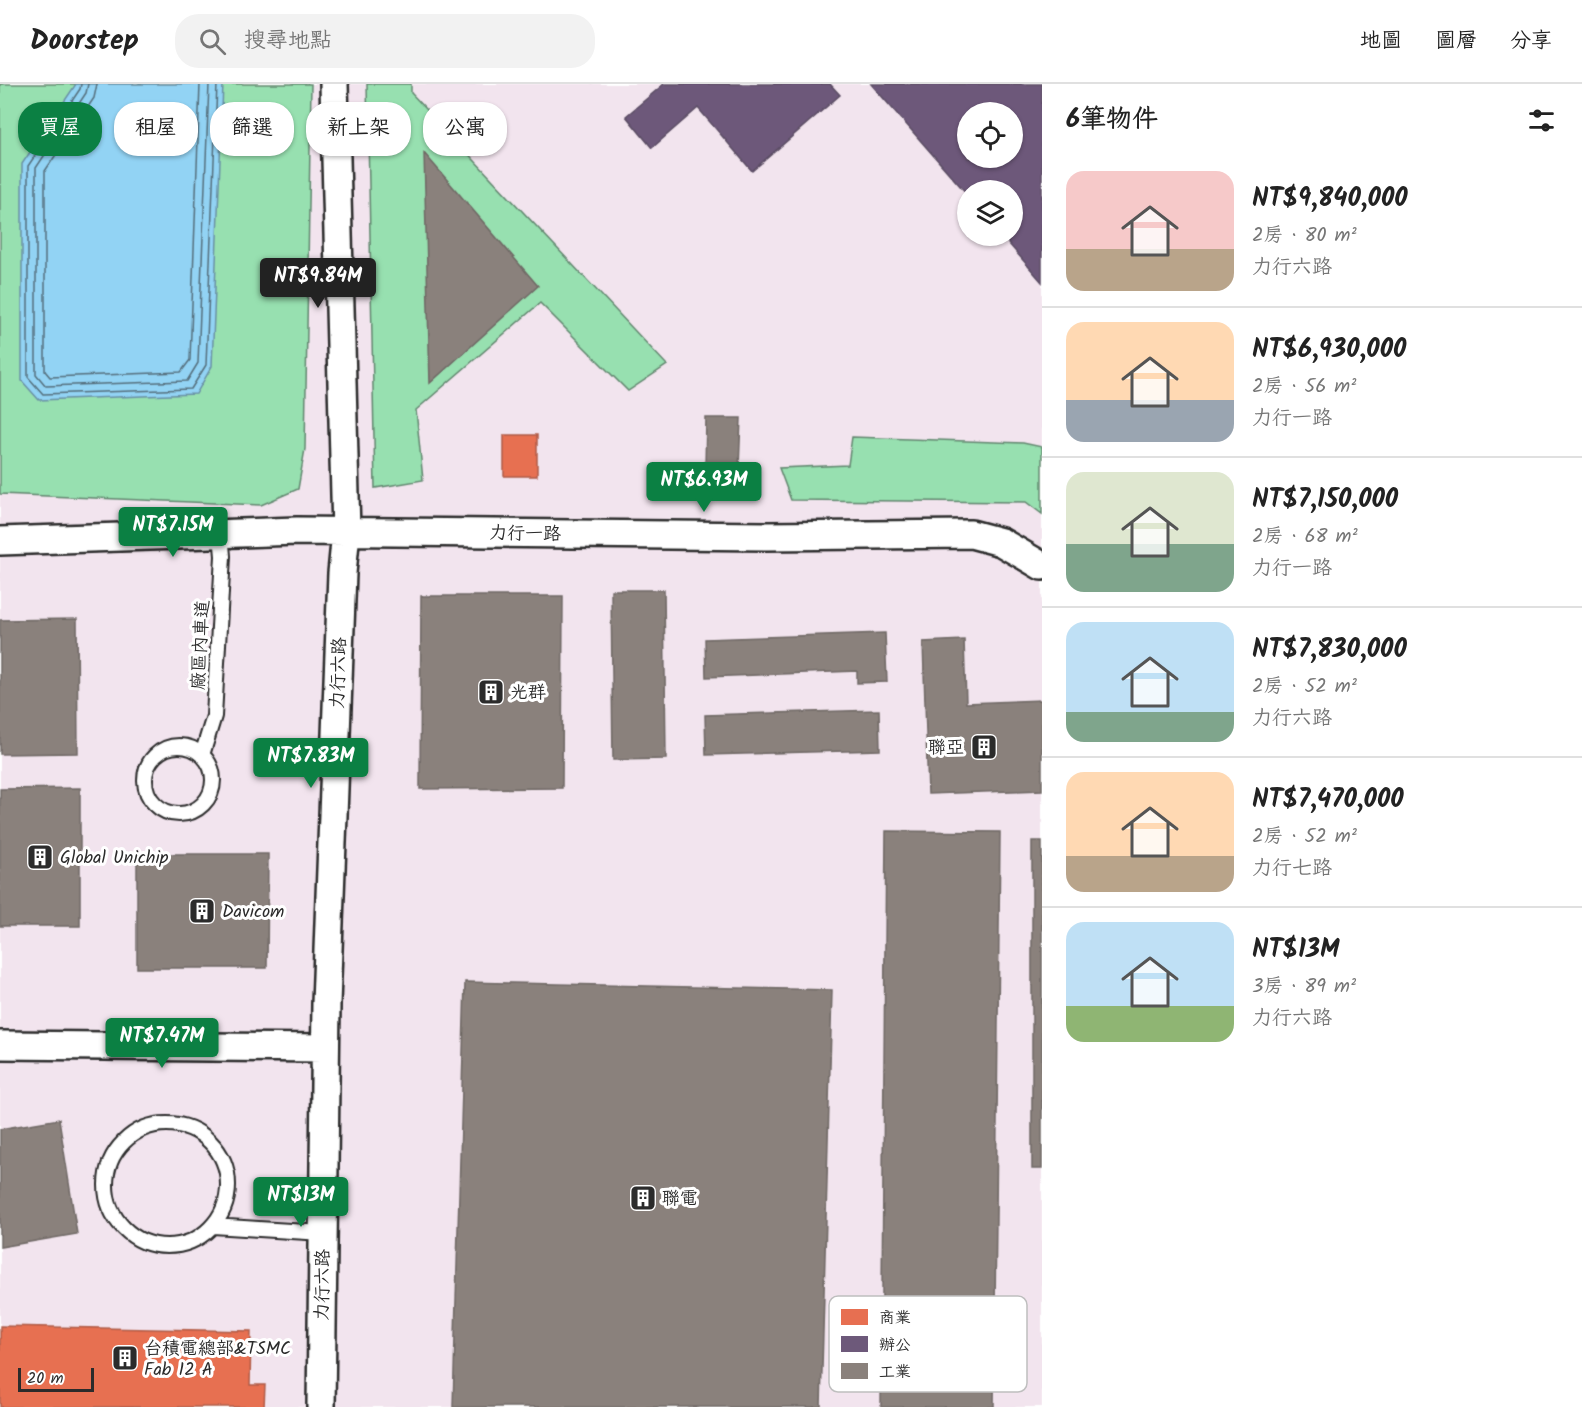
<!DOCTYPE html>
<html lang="zh-TW">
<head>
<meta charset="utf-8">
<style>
	body { margin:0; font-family:Kalam,"LXGW WenKai TC",sans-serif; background:#f2f2f2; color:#222; height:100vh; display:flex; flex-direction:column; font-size:22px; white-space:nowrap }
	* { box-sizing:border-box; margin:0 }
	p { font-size:20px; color:#767676 }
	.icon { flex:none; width:33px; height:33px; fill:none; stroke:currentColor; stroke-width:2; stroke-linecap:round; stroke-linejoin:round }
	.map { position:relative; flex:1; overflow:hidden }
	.details { display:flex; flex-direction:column; background:#fff; width:540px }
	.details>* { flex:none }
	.hud { position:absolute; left:18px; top:18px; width:570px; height:54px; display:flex; gap:12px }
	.controls { position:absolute; left:957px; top:18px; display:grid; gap:12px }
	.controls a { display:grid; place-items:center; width:66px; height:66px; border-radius:50%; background:#fff; box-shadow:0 2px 4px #0004; font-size:30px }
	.scale { position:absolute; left:18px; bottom:15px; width:76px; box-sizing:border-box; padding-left:6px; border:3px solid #2b2b2b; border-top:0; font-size:16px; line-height:21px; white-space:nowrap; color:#2b2b2b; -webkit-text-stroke:4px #fff; paint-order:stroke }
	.price { position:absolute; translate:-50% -51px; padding:0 14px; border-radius:6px; background:#0b8043; color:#fff; font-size:20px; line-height:39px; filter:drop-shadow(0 2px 3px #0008) }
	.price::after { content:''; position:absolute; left:50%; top:36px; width:18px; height:14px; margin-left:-9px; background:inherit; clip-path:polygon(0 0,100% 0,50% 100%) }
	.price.selected { background:#222; color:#fff }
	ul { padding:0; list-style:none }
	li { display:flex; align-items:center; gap:18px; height:150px; padding:0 24px }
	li+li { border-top:2px solid #e0e0e0 }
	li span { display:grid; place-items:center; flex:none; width:168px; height:120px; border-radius:18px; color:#555 }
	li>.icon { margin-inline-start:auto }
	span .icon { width:72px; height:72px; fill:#fffc; stroke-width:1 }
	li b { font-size:26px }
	h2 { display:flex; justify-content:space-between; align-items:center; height:72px; padding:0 24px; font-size:26px }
	.chip { padding:0 21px; border-radius:24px; background:#fff; box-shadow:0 2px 4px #0004; font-size:21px; line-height:54px }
	.chip.selected { background:#0b8043; color:#fff }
	header { display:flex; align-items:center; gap:36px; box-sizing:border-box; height:84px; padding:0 30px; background:#fff; border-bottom:2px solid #e0e0e0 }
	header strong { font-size:28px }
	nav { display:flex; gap:33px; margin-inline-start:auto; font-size:21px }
	.search { width:420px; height:54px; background:#f2f2f2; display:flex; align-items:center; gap:15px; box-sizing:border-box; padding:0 21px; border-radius:24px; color:#767676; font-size:22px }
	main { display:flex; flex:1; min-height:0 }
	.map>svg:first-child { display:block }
</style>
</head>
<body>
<header>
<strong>Doorstep</strong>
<div class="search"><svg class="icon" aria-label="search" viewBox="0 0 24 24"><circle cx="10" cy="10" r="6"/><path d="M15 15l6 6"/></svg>搜尋地點</div>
<nav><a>地圖</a><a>圖層</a><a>分享</a></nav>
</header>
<main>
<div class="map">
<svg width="1042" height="1323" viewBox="0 0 1042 1323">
	<rect width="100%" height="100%" fill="#fff"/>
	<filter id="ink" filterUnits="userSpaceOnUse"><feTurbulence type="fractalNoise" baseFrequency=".0167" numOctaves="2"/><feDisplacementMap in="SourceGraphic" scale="12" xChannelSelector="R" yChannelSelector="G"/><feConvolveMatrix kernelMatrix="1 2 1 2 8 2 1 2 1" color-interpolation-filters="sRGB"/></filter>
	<g filter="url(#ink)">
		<!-- built -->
		<path fill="#f2e4ee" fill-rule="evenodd" d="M0,0H1042V1323H0ZM968,28H1012V74H968ZM968,106H1012V152H968Z"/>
		<!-- green -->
		<path fill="#97e0b0" stroke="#61866e" stroke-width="1.5" d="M0,0H311L305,365L298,405L261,421L0,410Z
			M367,0H411V9L667,281L628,307L540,219L416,326L423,396L375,404Z
			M852,353L1023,359L1042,363V430L1026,418L791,416L779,384L848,381Z"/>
		<!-- water -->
		<path fill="#92d3f4" stroke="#6990a4" stroke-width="1.5" d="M76,0H223L212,282L196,310L39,316L22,297V80Z"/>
		<!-- shops -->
		<path fill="#e76f51" stroke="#af5b46" stroke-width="1.5" d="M504,351H537V392H504Z
			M0,1242L251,1247L250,1301H265L264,1323H0Z"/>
		<!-- offices -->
		<path fill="#6d597a" stroke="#594b62" stroke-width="1.5" fill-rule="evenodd" d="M664,0H830L840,11L752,87L698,24L652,64L626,32Z
			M871,0H1042V198L1002,152H1012V106H968V111ZM968,28H1012V74H968Z"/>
		<!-- industry -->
		<path fill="#8a817c" stroke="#6e6764" stroke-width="1.5" d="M424,69L538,202L430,299Z
			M706,334H741L739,384L705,383Z
			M611,506H664L666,675L613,676Z
			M421,512H563L562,704L420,705Z
			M77,535L78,669L0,670V536Z
			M885,549L887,598L857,599V587L706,593L705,555Z
			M964,556L966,619L1042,616V706L928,710L923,558Z
			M879,626L880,666L706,671L705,631Z
			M80,704V842H0V705Z
			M886,747L1000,748L994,1323H881Z
			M1032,757H1042V1085H1032Z
			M137,770H268L267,884H137Z
			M465,898L832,906L821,1323H453Z
			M59,1035L77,1150L0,1163V1045Z"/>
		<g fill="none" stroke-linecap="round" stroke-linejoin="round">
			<!-- shore -->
			<path stroke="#546e7b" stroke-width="1.5" d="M81,0L80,5L28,82V293L43,310L191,305L206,281L217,0
				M88,0L86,9L36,84V290L46,302L187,297L198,279L209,0
				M97,0L94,14L45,87V287L50,293L181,288L190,276L200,0"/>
			<defs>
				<path id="lane" d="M145 696a34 34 0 1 1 68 0a34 34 0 1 1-68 0Z
					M202,671L214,632L223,472L221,450
					M106 1101a61 61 0 1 1 122 0a61 61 0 1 1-122 0Z
					M213,1142L323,1149"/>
				<path id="street" d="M0,457L297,447L766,452L971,450L1001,458L1042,482
					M0,961L325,964
					M321,1323L326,920L342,489L346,448L334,0"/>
			</defs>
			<!-- lane casing -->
			<use href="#lane" stroke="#2b2b2b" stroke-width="18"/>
			<!-- street casing -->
			<use href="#street" stroke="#2b2b2b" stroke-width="32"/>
			<!-- lane -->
			<use href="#lane" stroke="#fff" stroke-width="14"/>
			<!-- street -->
			<use href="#street" stroke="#fff" stroke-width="27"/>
		</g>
	</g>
	<!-- icons -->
	<defs>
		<symbol id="building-square" viewBox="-11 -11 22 22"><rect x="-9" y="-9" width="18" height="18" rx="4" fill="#2b2b2b" stroke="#fff"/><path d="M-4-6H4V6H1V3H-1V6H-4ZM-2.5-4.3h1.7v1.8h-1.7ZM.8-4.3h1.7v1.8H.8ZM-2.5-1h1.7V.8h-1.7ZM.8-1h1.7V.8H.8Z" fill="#fff"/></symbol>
	</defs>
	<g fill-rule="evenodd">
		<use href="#building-square" x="476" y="593" width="30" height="30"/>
		<use href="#building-square" x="969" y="648" width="30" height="30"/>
		<use href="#building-square" x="25" y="758" width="30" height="30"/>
		<use href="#building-square" x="187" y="812" width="30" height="30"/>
		<use href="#building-square" x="628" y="1099" width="30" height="30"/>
		<use href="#building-square" x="110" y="1259" width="30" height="30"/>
	</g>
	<g text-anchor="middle" stroke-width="6" stroke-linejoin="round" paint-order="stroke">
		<!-- street labels -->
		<g font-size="18" fill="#2b2b2b" stroke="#fff">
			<text transform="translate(525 449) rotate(1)" y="6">力行一路</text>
			<text transform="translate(200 561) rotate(-87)" y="6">廠區內車道</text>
			<text transform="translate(338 589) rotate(-88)" y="6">力行六路</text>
			<text transform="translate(322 1201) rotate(-89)" y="6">力行六路</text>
		</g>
		<!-- poi labels -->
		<g font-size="18" fill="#2b2b2b" stroke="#fff" text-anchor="start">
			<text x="510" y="614">光群</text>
			<text x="964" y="669" text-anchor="end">聯亞</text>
			<text x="60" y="779">Global Unichip</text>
			<text x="222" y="833">Davicom</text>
			<text x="662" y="1120">聯電</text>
			<text x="144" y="1270">台積電總部&amp;TSMC<tspan x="144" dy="21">Fab 12 A</tspan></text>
		</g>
	</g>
	<!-- legend -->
	<rect x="829" y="1212" width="198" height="96" rx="9" fill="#fff" stroke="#bfbfbf" stroke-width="1.5"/>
	<rect x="841" y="1225" width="27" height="16" fill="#e76f51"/>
	<rect x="841" y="1252" width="27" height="16" fill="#6d597a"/>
	<rect x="841" y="1279" width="27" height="16" fill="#8a817c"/>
	<g font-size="16" fill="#2b2b2b">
		<text x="879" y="1239">商業</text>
		<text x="879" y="1266">辦公</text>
		<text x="879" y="1293">工業</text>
	</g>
</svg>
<div class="controls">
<a><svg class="icon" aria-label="locate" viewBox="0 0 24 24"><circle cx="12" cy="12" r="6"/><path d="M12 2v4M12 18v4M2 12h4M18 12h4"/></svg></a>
<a><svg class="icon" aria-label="layers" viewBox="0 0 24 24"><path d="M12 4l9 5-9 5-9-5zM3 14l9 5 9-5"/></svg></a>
</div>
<div class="scale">20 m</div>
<b class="price selected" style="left:318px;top:225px">NT$9.84M</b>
<b class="price" style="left:704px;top:429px">NT$6.93M</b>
<b class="price" style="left:173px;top:474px">NT$7.15M</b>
<b class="price" style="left:311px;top:705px">NT$7.83M</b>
<b class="price" style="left:162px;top:985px">NT$7.47M</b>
<b class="price" style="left:301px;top:1144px">NT$13M</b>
<div class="hud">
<a class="chip selected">買屋</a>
<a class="chip">租屋</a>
<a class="chip">篩選</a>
<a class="chip">新上架</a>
<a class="chip">公寓</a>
</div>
</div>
<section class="details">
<h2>6筆物件<svg class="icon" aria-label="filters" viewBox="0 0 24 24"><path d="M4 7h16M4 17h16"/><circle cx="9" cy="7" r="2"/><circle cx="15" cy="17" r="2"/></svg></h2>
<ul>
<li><span style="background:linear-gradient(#f6c9c9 65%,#b9a48a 0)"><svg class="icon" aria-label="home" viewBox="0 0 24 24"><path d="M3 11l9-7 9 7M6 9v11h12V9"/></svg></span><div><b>NT$9,840,000</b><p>2房 · 80 m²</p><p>力行六路</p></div></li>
<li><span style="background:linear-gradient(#ffd9b3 65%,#9aa5b1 0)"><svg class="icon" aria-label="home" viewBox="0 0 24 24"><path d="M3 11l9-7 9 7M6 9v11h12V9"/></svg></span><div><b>NT$6,930,000</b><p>2房 · 56 m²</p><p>力行一路</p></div></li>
<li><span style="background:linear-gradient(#dfe7d0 60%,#7fa58c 0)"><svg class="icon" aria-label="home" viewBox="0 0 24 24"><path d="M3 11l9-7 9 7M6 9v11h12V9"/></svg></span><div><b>NT$7,150,000</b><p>2房 · 68 m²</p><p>力行一路</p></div></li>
<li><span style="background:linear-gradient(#bfe0f5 75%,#7fa58c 0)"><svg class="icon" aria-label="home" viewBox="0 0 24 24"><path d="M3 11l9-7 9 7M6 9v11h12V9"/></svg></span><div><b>NT$7,830,000</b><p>2房 · 52 m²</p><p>力行六路</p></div></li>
<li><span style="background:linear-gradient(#ffd9b3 70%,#b9a48a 0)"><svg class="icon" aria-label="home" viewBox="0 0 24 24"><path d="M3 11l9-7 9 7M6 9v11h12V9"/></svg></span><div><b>NT$7,470,000</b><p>2房 · 52 m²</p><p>力行七路</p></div></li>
<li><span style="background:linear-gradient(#bfe0f5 70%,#8fb573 0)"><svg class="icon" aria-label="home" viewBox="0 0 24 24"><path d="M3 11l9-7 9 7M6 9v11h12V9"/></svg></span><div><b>NT$13M</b><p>3房 · 89 m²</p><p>力行六路</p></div></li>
</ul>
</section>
</main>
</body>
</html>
